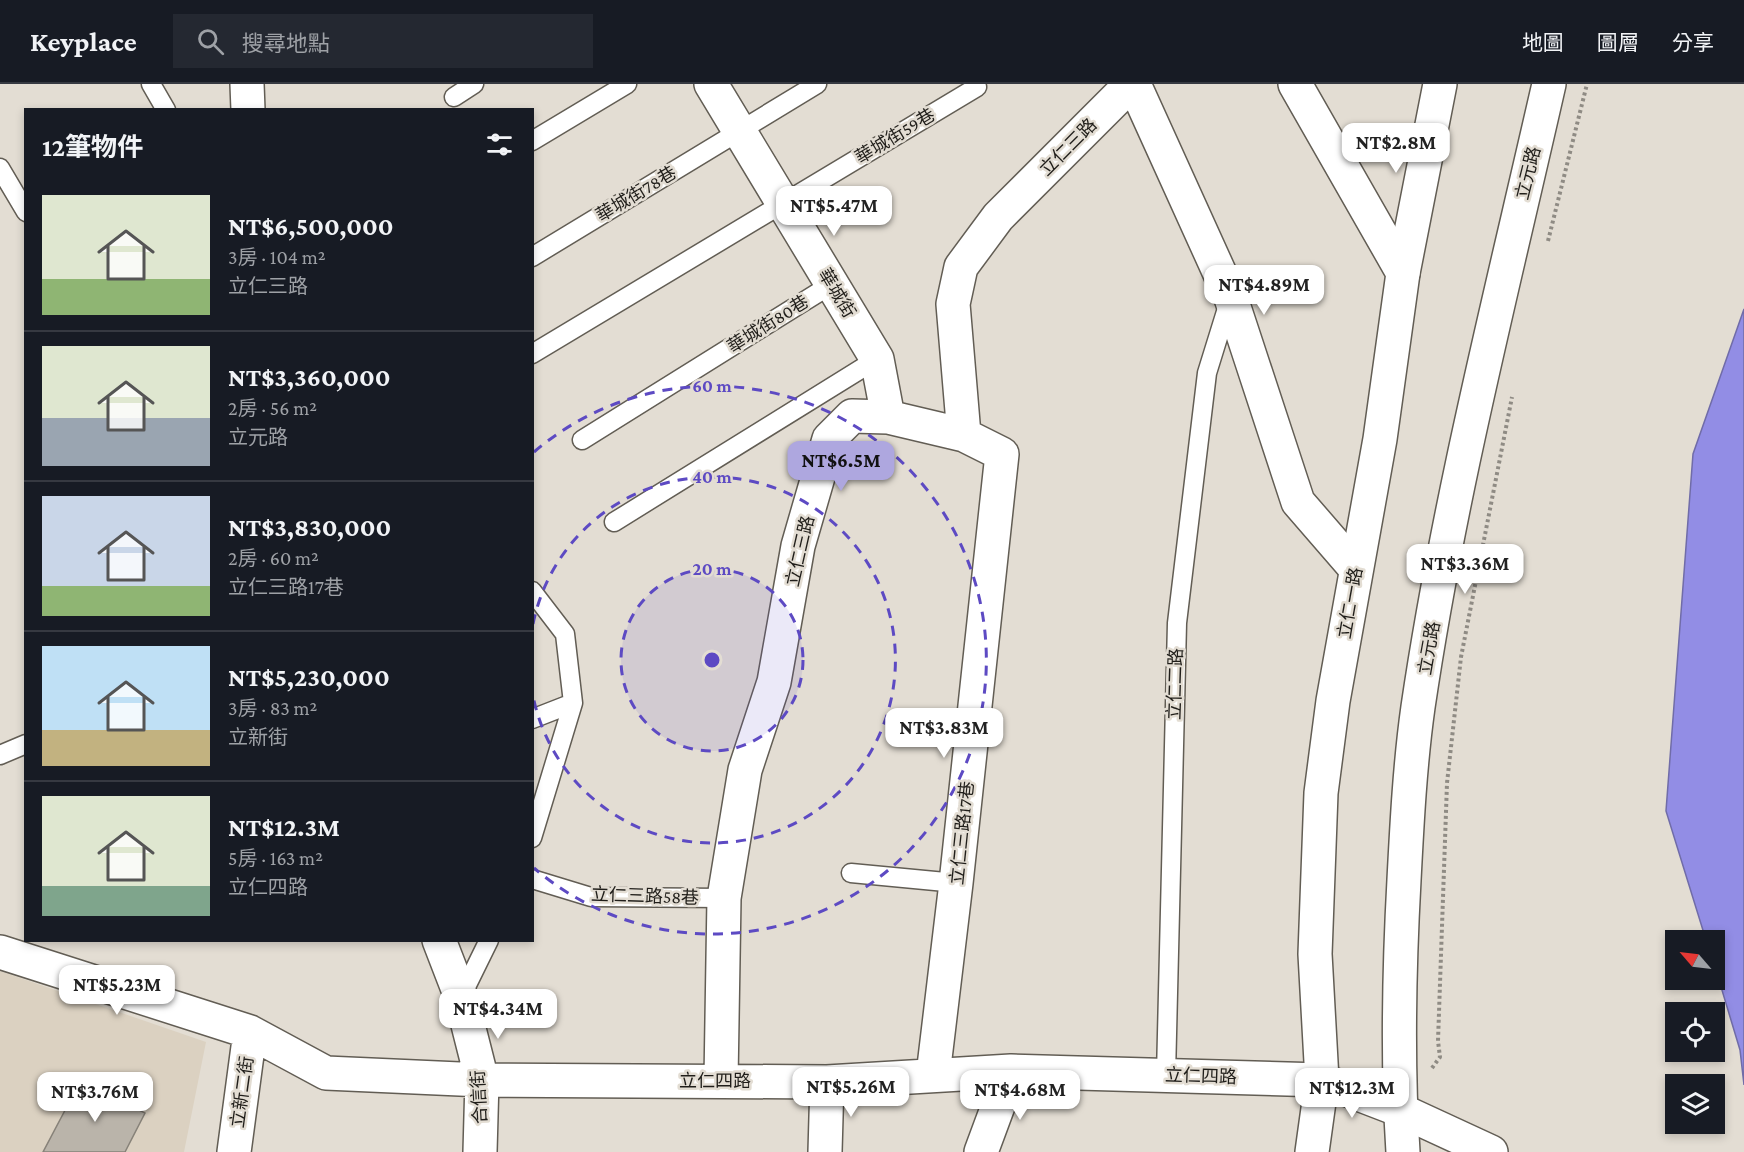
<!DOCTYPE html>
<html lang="zh-TW">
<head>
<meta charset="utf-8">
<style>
	body { margin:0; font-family:"Crimson Pro","Noto Sans TC",serif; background:#242831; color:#f1f3f6; height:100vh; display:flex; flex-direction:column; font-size:22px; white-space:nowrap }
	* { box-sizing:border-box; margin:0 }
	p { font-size:20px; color:#9ea1a6 }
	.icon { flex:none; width:33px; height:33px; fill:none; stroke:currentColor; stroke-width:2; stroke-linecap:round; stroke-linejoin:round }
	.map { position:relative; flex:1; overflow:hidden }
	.side { position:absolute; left:24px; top:24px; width:510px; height:834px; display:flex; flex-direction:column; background:#171b24; border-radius:0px; box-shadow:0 3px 9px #0003 }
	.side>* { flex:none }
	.needle { width:39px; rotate:298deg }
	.buttons { position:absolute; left:1665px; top:846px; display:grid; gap:12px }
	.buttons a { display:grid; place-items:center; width:60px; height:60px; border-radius:0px; background:#171b24; box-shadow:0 3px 9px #0003; font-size:30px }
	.price { position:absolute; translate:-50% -51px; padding:0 14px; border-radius:12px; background:#fff; color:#222; font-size:20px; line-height:39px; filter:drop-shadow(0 2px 3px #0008) }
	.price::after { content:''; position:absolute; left:50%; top:36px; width:18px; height:14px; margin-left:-9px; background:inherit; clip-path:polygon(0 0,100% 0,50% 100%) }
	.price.on { background:#aea7df; color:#111 }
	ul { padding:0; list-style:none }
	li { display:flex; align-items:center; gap:18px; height:150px; padding:0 18px }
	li+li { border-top:2px solid #363941 }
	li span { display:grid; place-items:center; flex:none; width:168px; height:120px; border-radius:0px; color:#555 }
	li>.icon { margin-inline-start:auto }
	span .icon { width:72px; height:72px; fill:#fffc; stroke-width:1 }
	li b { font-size:26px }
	h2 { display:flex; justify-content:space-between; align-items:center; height:72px; padding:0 18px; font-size:26px }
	header { display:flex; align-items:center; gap:36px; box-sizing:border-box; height:84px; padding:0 30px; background:#171b24; border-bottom:2px solid #363941 }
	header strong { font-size:28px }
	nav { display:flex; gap:33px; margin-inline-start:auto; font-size:21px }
	.search { width:420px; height:54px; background:#242831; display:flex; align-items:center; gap:15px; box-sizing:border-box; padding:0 21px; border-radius:0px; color:#9ea1a6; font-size:22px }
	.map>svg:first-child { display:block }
</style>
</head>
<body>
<header>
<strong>Keyplace</strong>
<div class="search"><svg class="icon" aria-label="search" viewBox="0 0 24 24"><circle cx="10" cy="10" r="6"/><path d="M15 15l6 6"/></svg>搜尋地點</div>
<nav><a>地圖</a><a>圖層</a><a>分享</a></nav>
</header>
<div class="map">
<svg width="1744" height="1068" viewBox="0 0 1744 1068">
	<rect width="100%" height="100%" fill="#e3ddd3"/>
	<!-- built -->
	<path fill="#dbd1c1" d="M0,887L206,958L184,1068H0Z"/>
	<!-- water -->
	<path fill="#928de5" stroke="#706ca8" stroke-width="1.5" d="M1744,225V1001L1740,966L1715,883L1714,856H1706L1666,727L1693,370Z"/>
	<!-- building -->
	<path fill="#bab4aa" stroke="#878279" stroke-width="1.5" d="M81,996L145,1029L125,1068H43Z"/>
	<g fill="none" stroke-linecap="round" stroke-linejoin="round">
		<defs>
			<path id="service" d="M151,0L166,26
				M454,13L474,0
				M532,57L627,0
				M0,84L26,128
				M532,173L817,0
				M532,270L977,3
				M582,356L832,200
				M614,438L877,275
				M532,507L565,550L573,619L532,754
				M532,635L573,619
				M0,671L26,660
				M851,789L956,799
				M532,795L591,813L724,814
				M461,913L489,856
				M1166,991L1177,539L1207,289L1229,218"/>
			<path id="minor" d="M247,0L248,26
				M711,0L877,275L888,333
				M1134,0L1231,214L1298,418L1356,485
				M1403,189L1440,0
				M439,856L461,913L482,996L480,1068
				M0,868L250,948L326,989L482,996L827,998L1011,987L1322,996L1312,1068
				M933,991L956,799L1002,370L964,351
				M721,996L724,814L745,686L774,598L798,462L829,355L852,332L888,333L964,351L953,220L961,183L998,133L1131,0
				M234,1068L250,948
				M825,1068L827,998
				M981,1068L1011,987
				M1403,1068C1397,977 1399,887 1404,796C1407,738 1410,680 1418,623C1449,413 1502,207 1549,0"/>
			<path id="tertiary" d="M1295,0L1403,189L1380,355L1333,617L1321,709L1315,870L1322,996L1400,1026L1491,1068"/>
		</defs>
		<!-- service casing -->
		<use href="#service" stroke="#625d54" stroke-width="21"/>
		<!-- minor casing -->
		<use href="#minor" stroke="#625d54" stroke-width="36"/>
		<!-- tertiary casing -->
		<use href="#tertiary" stroke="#625d54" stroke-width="36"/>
		<!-- path -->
		<path stroke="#8f8b84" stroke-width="4" stroke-dasharray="3 3" stroke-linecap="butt" d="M1548,157L1587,0
			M1432,984L1440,973L1438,957L1447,699L1461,573L1512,313"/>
		<!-- service -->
		<use href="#service" stroke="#fff" stroke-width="18"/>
		<!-- minor -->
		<use href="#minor" stroke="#fff" stroke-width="33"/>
		<!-- tertiary -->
		<use href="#tertiary" stroke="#fff" stroke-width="33"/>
	</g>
	<!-- distance rings -->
	<circle cx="712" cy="576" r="91" fill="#5d4ac3" fill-opacity=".12"/>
	<g fill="none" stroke="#5d4ac3" stroke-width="3" stroke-dasharray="10 8">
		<circle cx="712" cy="576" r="91"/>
		<path d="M533 540A183 183 0 1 1 533 612"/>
		<path d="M534 368A274 274 0 1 1 534 784"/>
	</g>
	<g text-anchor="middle" stroke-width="5" stroke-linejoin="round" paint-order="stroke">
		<!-- street labels -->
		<g font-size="18" fill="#201e1a" stroke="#e3ddd3">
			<text transform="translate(895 52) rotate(-31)" y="6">華城街59巷</text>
			<text transform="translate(1068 63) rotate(-45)" y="6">立仁三路</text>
			<text transform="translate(1528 89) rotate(-76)" y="6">立元路</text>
			<text transform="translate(636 110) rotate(-31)" y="6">華城街78巷</text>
			<text transform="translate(837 209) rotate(59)" y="6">華城街</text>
			<text transform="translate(768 240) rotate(-32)" y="6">華城街80巷</text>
			<text transform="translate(800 467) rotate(-77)" y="6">立仁三路</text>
			<text transform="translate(1350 519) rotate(-80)" y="6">立仁一路</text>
			<text transform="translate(1429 564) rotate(-80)" y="6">立元路</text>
			<text transform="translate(1175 600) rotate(-88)" y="6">立仁二路</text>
			<text transform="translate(962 749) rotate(-84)" y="6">立仁三路17巷</text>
			<text transform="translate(645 812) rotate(2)" y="6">立仁三路58巷</text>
			<text transform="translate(1201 992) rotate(2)" y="6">立仁四路</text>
			<text x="715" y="1003">立仁四路</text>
			<text transform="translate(242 1008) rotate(-82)" y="6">立新二街</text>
			<text transform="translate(479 1013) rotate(-93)" y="6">合信街</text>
		</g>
	</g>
	<circle cx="712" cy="576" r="9" fill="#5d4ac3" stroke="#e3ddd3" stroke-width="3"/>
	<g font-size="18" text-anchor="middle" font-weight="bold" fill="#5d4ac3" stroke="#e3ddd3" stroke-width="5" stroke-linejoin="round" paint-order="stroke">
		<text x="712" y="308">60 m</text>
		<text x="712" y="399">40 m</text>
		<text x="712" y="491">20 m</text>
	</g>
</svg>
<div class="buttons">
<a><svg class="needle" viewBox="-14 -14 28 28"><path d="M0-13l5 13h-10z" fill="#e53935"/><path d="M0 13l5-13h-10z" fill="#9ea1a6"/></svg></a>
<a><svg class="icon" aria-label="locate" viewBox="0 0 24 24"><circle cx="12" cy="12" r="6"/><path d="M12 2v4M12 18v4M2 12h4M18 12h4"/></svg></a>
<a><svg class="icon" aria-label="layers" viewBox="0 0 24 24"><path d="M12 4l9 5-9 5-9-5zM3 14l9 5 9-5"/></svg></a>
</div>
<b class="price" style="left:1396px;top:90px">NT$2.8M</b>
<b class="price" style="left:834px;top:153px">NT$5.47M</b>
<b class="price" style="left:1264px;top:232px">NT$4.89M</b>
<b class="price on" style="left:841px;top:408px">NT$6.5M</b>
<b class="price" style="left:1465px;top:511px">NT$3.36M</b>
<b class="price" style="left:944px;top:675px">NT$3.83M</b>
<b class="price" style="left:117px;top:932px">NT$5.23M</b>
<b class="price" style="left:498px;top:956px">NT$4.34M</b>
<b class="price" style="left:851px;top:1034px">NT$5.26M</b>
<b class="price" style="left:1352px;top:1035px">NT$12.3M</b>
<b class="price" style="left:1020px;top:1037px">NT$4.68M</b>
<b class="price" style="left:95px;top:1039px">NT$3.76M</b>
<section class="side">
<h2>12筆物件<svg class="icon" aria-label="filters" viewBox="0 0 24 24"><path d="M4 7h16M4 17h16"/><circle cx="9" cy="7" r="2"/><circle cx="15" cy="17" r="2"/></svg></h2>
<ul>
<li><span style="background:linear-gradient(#dfe7d0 70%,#8fb573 0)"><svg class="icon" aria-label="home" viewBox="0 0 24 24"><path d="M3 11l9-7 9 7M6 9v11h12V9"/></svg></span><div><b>NT$6,500,000</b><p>3房 · 104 m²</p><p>立仁三路</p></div></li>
<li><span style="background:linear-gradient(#dfe7d0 60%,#9aa5b1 0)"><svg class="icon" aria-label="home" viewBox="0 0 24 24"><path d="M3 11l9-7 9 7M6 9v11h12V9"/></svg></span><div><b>NT$3,360,000</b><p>2房 · 56 m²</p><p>立元路</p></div></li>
<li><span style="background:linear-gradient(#c9d6e8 75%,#8fb573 0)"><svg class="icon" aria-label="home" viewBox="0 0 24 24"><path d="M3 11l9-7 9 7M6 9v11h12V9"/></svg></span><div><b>NT$3,830,000</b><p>2房 · 60 m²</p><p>立仁三路17巷</p></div></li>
<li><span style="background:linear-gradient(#bfe0f5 70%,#c2b280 0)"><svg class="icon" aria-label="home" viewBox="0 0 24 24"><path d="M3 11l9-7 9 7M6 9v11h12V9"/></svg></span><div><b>NT$5,230,000</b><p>3房 · 83 m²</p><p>立新街</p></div></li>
<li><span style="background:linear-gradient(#dfe7d0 75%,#7fa58c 0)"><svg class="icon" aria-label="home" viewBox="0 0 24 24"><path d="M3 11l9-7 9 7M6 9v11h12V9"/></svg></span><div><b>NT$12.3M</b><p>5房 · 163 m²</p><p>立仁四路</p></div></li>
</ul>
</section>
</div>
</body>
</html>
